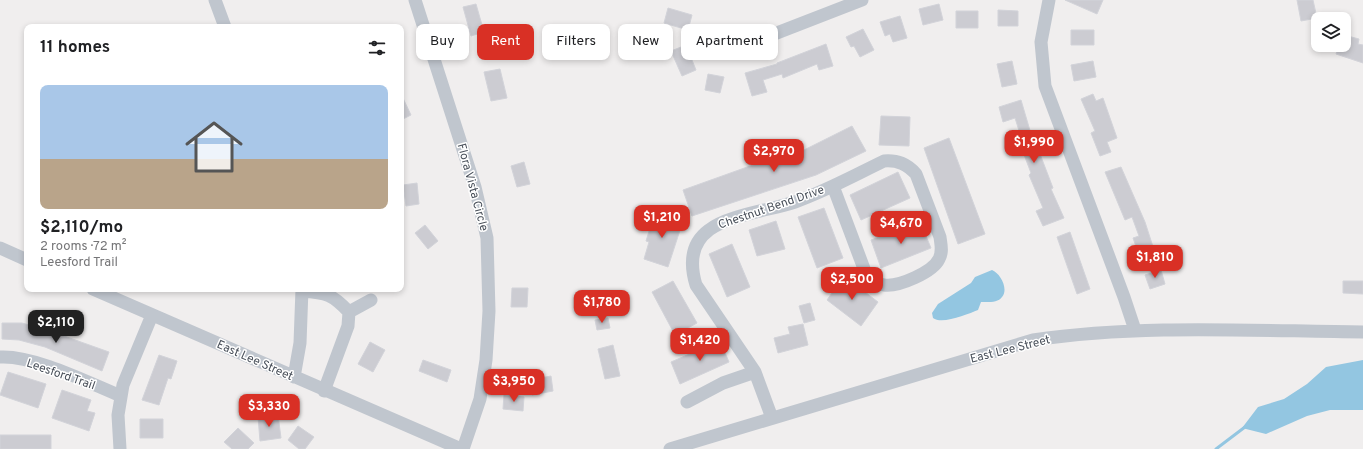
<!DOCTYPE html>
<html lang="en">
<head>
<meta charset="utf-8">
<style>
	body { margin:0; font-family:Overpass,sans-serif; background:#f6f6f6; color:#202124; height:100vh; display:flex; flex-direction:column; font-size:15px; white-space:nowrap }
	* { box-sizing:border-box; margin:0 }
	p { font-size:13px; color:#757577 }
	.icon { flex:none; width:22px; height:22px; fill:none; stroke:currentColor; stroke-width:2; stroke-linecap:round; stroke-linejoin:round }
	.map { position:relative; flex:1; overflow:hidden }
	.side { position:absolute; left:24px; top:24px; width:380px; height:268px; display:flex; flex-direction:column; background:#fff; border-radius:8px; box-shadow:0 2px 6px #0003 }
	.side>* { flex:none }
	.top-card { position:absolute; left:416px; top:24px; width:380px; height:36px; display:flex; gap:8px }
	.fabs { position:absolute; left:1311px; top:12px; display:grid; gap:8px }
	.fabs a { display:grid; place-items:center; width:40px; height:40px; border-radius:8px; background:#fff; box-shadow:0 2px 6px #0003; font-size:20px }
	.price { position:absolute; translate:-50% -34px; padding:0 9px; border-radius:8px; background:#d93025; color:#fff; font-size:13px; line-height:26px; filter:drop-shadow(0 1px 2px #0008) }
	.price::after { content:''; position:absolute; left:50%; top:24px; width:12px; height:9px; margin-left:-6px; background:inherit; clip-path:polygon(0 0,100% 0,50% 100%) }
	.price.selected { background:#222; color:#fff }
	ul { padding:0; list-style:none }
	li { display:grid; align-content:center; gap:8px; height:212px; padding:0 16px }
	li span { display:grid; place-items:center; height:124px; border-radius:8px; color:#555 }
	li>.icon { margin-inline-start:auto }
	span .icon { width:72px; height:72px; fill:#fffc; stroke-width:1 }
	li b { font-size:17px }
	h2 { display:flex; justify-content:space-between; align-items:center; height:48px; padding:0 16px; font-size:17px }
	.pill { padding:0 14px; border-radius:8px; background:#fff; box-shadow:0 2px 6px #0003; font-size:14px; line-height:36px }
	.pill.selected { background:#d93025; color:#fff }
	.map>svg:first-child { display:block }
</style>
</head>
<body>
<div class="map">
<svg width="1363" height="449" viewBox="0 0 1363 449">
	<rect width="100%" height="100%" fill="#f0eeee"/>
	<!-- water -->
	<path fill="#93c6e1" d="M992,270C1000,273 1009,289 1002,297C998,303 988,302 981,302L978,310C968,314 942,325 933,318L932,313L938,304L971,283L975,277Z
		M1363,360V410H1330L1307,416L1266,434L1242,428L1258,407L1284,399L1307,384L1326,367Z"/>
	<g fill="none" stroke-linecap="round" stroke-linejoin="round">
		<!-- stream -->
		<path stroke="#93c6e1" stroke-width="3" d="M1216,449L1245,427"/>
	</g>
	<!-- building -->
	<path fill="#ccccd2" stroke="#d2d3d9" d="M1065,0H1103L1097,14Z
		M1297,0H1313L1317,18L1301,21Z
		M476,4L484,32L471,36L463,7Z
		M939,4L943,20L923,25L919,9Z
		M668,8L692,15L688,30L664,23Z
		M998,10L1018,11V26H998Z
		M956,11H978V28H956Z
		M900,16L907,38L893,42L890,34L885,36L880,22Z
		M863,29L874,50L860,57L854,46L851,47L846,37Z
		M1071,30H1094V45H1071Z
		M1344,35L1359,39L1358,44L1363,45V63L1336,54L1339,45H1344Z
		M826,44L833,66L819,70L817,64L783,78L782,74L763,80L767,92L752,96L745,73L777,64V63Z
		M686,45L696,70L682,76L671,51Z
		M1012,61L1017,84L1002,87L997,64Z
		M1093,61L1096,77L1074,81L1071,65Z
		M500,69L507,98L491,101L484,72Z
		M708,74L724,77L720,93L705,90Z
		M401,94L411,115L401,120Z
		M1093,94L1096,101L1103,98L1117,138L1107,142L1111,152L1100,156L1091,133L1095,131L1081,99Z
		M1021,100L1031,134L1033,133L1041,154H1040L1053,188L1051,189L1064,218L1043,226L1036,211L1043,208L1029,175L1031,173L1018,139L1021,137L1015,118L1003,122L999,107Z
		M881,116L910,117L909,146L879,145Z
		M852,126L866,151L816,175L692,216L683,190L750,166L798,151V153Z
		M949,138L985,234L958,244L924,148Z
		M524,162L530,184L517,187L511,166Z
		M1121,167L1145,222L1155,253L1140,258L1133,238L1139,236L1132,217L1125,220L1105,172Z
		M898,172L910,198L861,220L850,195Z
		M417,183L419,204L406,206L403,185Z
		M824,208L843,258L817,268L798,217Z
		M655,212L683,221L668,267L644,259L649,242L646,241Z
		M776,221L785,249L757,256L749,230Z
		M920,222L931,248L881,268L871,240Z
		M425,225L438,241L428,249L415,233Z
		M1070,232L1090,289L1077,294L1057,237Z
		M732,244L750,287L727,297L709,254Z
		M1161,270L1165,284L1150,289L1145,275Z
		M844,276L878,302L861,326L827,300Z
		M673,281L697,323L675,335L652,292Z
		M1343,281H1363V294L1343,293Z
		M512,288H528L527,307H511Z
		M810,303L815,320L804,323L799,306Z
		M608,318L610,328L597,330L595,320Z
		M2,323H22L51,331L52,330L65,334L64,336L109,352L102,371L45,347L19,340L2,339Z
		M803,324L808,345L778,353L774,338L790,334L788,327Z
		M720,341L729,362L680,384L671,362Z
		M370,342L385,350L373,372L358,364Z
		M613,345L620,376L605,379L598,349Z
		M159,355L177,361L171,379L168,378L159,405L142,400Z
		M423,360L451,370L447,382L419,371Z
		M8,372L46,384L38,408L0,395Z
		M551,376L553,391L532,395L530,380Z
		M62,390L91,400L87,411L95,413L89,431L52,418Z
		M504,395L524,397L523,411L503,409Z
		M278,415L281,438L260,441L258,417Z
		M140,419H163V438H140Z
		M298,426L314,437L305,449H299L288,440Z
		M238,428L254,443L248,449H232L224,442Z
		M0,435H51V449H0Z"/>
	<g fill="none" stroke-linecap="round" stroke-linejoin="round">
		<!-- minor -->
		<path stroke="#c0c6ce" stroke-width="13" d="M215,0L225,27
			M415,0L475,187L487,238L489,311L486,360L480,399L463,449
			M1049,0L1041,42L1045,86L1124,297L1135,330
			M731,38L756,41L862,0
			M0,248L27,260
			M93,289L461,449
			M302,291C327,293 332,294 349,312L348,326L324,391
			M349,312L371,300
			M0,357C34,355 89,383 121,396
			M294,377L300,343L302,289
			M687,402L723,383L755,372
			M772,418L755,372L696,285C690,265 690,244 709,230C728,215 771,210 795,202C826,191 855,175 884,161C898,160 907,164 916,174L940,237C941,245 943,252 939,259C933,272 899,287 884,285C877,284 871,279 866,274L833,186
			M120,449L118,415L123,385L152,315
			M670,449L1033,340C1142,324 1253,331 1363,332"/>
	</g>
	<g text-anchor="middle" stroke-width="3" stroke-linejoin="round" paint-order="stroke">
		<!-- street labels -->
		<g font-size="12" fill="#484f59" stroke="#fff">
			<text transform="translate(473 187) rotate(75)" y="4">Flora Vista Circle</text>
			<text transform="translate(771 207) rotate(-19)" y="4">Chestnut Bend Drive</text>
			<text transform="translate(1010 349) rotate(-14)" y="4">East Lee Street</text>
			<text transform="translate(255 360) rotate(24)" y="4">East Lee Street</text>
			<text transform="translate(61 374) rotate(19)" y="4">Leesford Trail</text>
		</g>
	</g>
</svg>
<div class="fabs">
<a><svg class="icon" aria-label="layers" viewBox="0 0 24 24"><path d="M12 4l9 5-9 5-9-5zM3 14l9 5 9-5"/></svg></a>
</div>
<b class="price" style="left:1034px;top:164px">$1,990</b>
<b class="price" style="left:774px;top:173px">$2,970</b>
<b class="price" style="left:662px;top:239px">$1,210</b>
<b class="price" style="left:901px;top:245px">$4,670</b>
<b class="price" style="left:1155px;top:279px">$1,810</b>
<b class="price" style="left:852px;top:301px">$2,500</b>
<b class="price" style="left:602px;top:324px">$1,780</b>
<b class="price selected" style="left:56px;top:344px">$2,110</b>
<b class="price" style="left:700px;top:362px">$1,420</b>
<b class="price" style="left:514px;top:403px">$3,950</b>
<b class="price" style="left:269px;top:428px">$3,330</b>
<div class="top-card">
<a class="pill">Buy</a>
<a class="pill selected">Rent</a>
<a class="pill">Filters</a>
<a class="pill">New</a>
<a class="pill">Apartment</a>
</div>
<section class="side">
<h2>11 homes<svg class="icon" aria-label="filters" viewBox="0 0 24 24"><path d="M4 7h16M4 17h16"/><circle cx="9" cy="7" r="2"/><circle cx="15" cy="17" r="2"/></svg></h2>
<ul>
<li><span style="background:linear-gradient(#a9c7e8 60%,#b9a48a 0)"><svg class="icon" aria-label="home" viewBox="0 0 24 24"><path d="M3 11l9-7 9 7M6 9v11h12V9"/></svg></span><div><b>$2,110/mo</b><p>2 rooms · 72 m²</p><p>Leesford Trail</p></div></li>
</ul>
</section>
</div>
</body>
</html>
